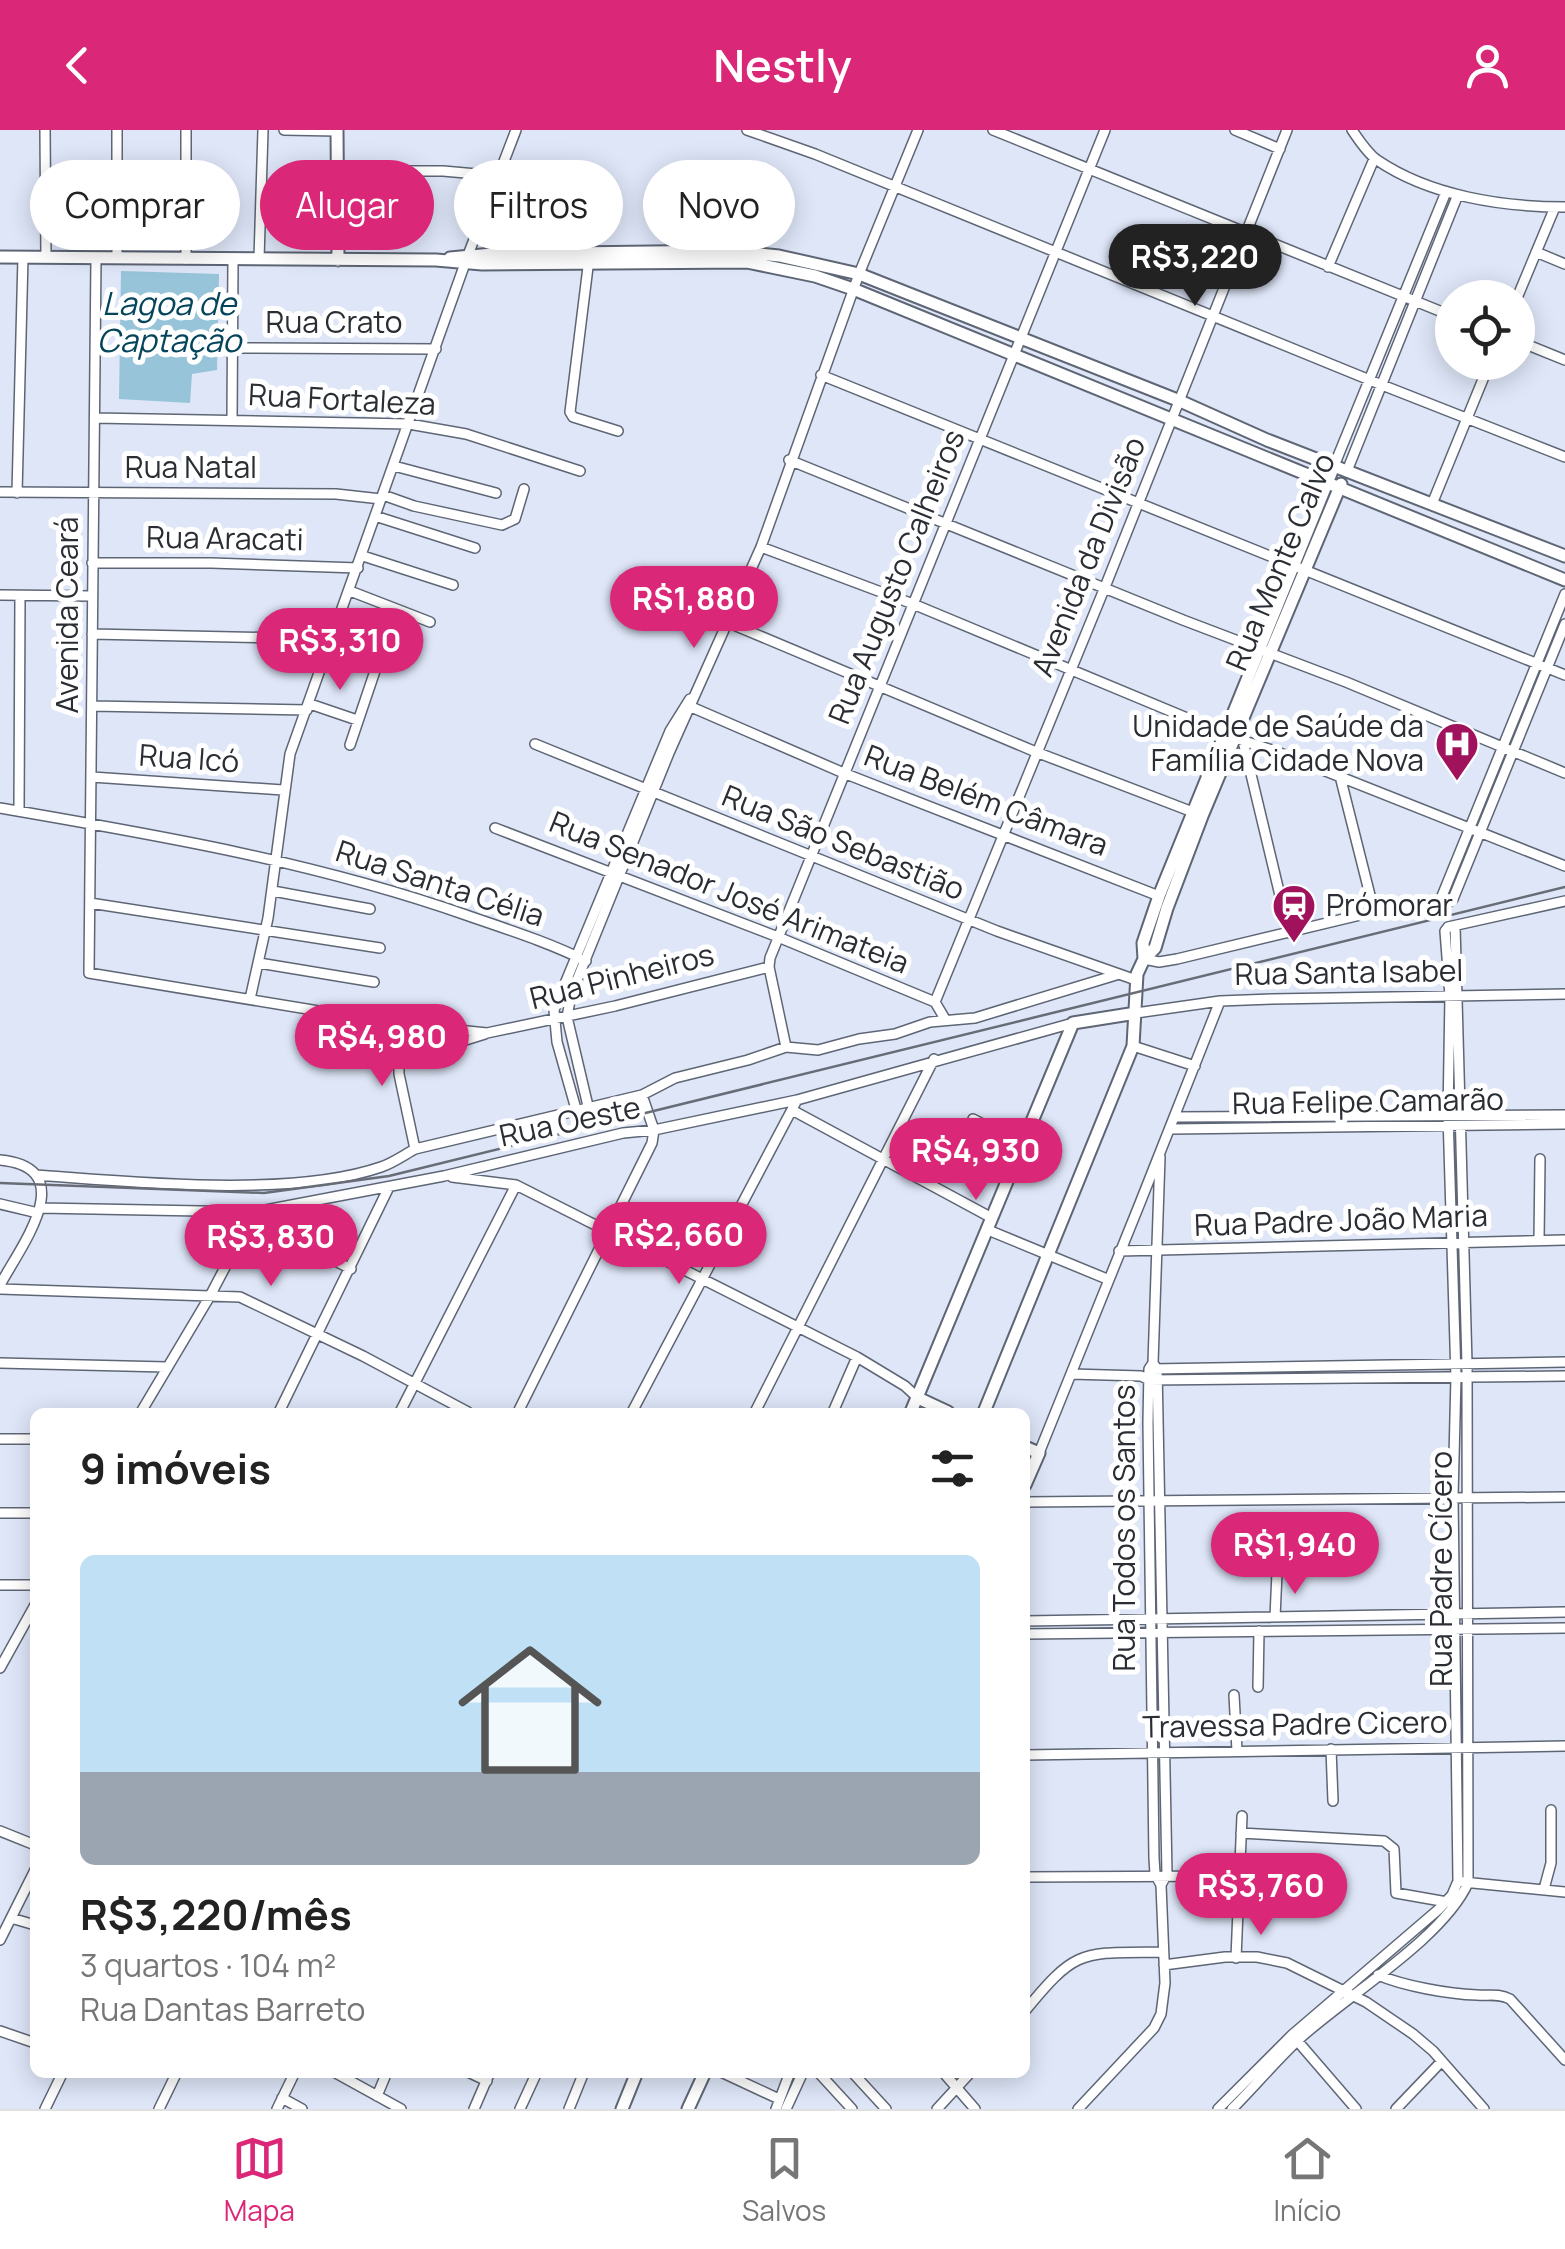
<!DOCTYPE html>
<html lang="pt">
<head>
<meta charset="utf-8">
<style>
	body { margin:0; font-family:Manrope,sans-serif; background:#f2f2f2; color:#222; height:100vh; display:flex; flex-direction:column; font-size:38px; white-space:nowrap }
	* { box-sizing:border-box; margin:0 }
	p { font-size:32px; color:#767676 }
	.icon { flex:none; width:55px; height:55px; fill:none; stroke:currentColor; stroke-width:2; stroke-linecap:round; stroke-linejoin:round }
	.map { position:relative; flex:1; overflow:hidden }
	.panel { position:absolute; left:30px; top:1278px; width:1000px; height:670px; display:flex; flex-direction:column; background:#fff; border-radius:15px; box-shadow:0 5px 25px #0003 }
	.panel>* { flex:none }
	.hud { position:absolute; left:30px; top:30px; width:1000px; height:90px; display:flex; gap:20px }
	.buttons { position:absolute; left:1435px; top:150px; display:grid; gap:20px }
	.buttons a { display:grid; place-items:center; width:100px; height:100px; border-radius:50%; background:#fff; box-shadow:0 5px 25px #0003; font-size:50px }
	.price { position:absolute; translate:-50% -85px; padding:0 22px; border-radius:35px; background:#db2777; color:#fff; font-size:32px; line-height:65px; filter:drop-shadow(0 2px 5px #0008) }
	.price::after { content:''; position:absolute; left:50%; top:60px; width:30px; height:22px; margin-left:-15px; background:inherit; clip-path:polygon(0 0,100% 0,50% 100%) }
	.price.on { background:#222; color:#fff }
	ul { padding:0; list-style:none }
	li { display:grid; align-content:center; gap:20px; height:530px; padding:0 50px }
	li span { display:grid; place-items:center; height:310px; border-radius:15px; color:#555 }
	li>.icon { margin-inline-start:auto }
	span .icon { width:180px; height:180px; fill:#fffc; stroke-width:1 }
	li b { font-size:42px }
	h2 { display:flex; justify-content:space-between; align-items:center; height:120px; padding:0 50px; font-size:42px }
	.pill { padding:0 35px; border-radius:45px; background:#fff; box-shadow:0 5px 25px #0003; font-size:35px; line-height:90px }
	.pill.on { background:#db2777; color:#fff }
	header { display:flex; justify-content:space-between; align-items:center; height:130px; padding:0 50px; background:#db2777; color:#fff; font-size:45px; font-weight:600 }
	.tab-bar { display:flex; justify-content:space-around; align-items:center; height:140px; border-top:2px solid #e0e0e0; background:#fff; font-size:28px; color:#767676 }
	.tab-bar a { display:grid; justify-items:center; gap:5px }
	.tab-bar .on { color:#db2777 }
	.map>svg:first-child { display:block }
</style>
</head>
<body>
<header><svg class="icon" aria-label="back" viewBox="0 0 24 24"><path d="M15 5l-7 7 7 7"/></svg>Nestly<svg class="icon" aria-label="person" viewBox="0 0 24 24"><circle cx="12" cy="8" r="4"/><path d="M4 21q1-7 8-7t8 7"/></svg></header>
<div class="map">
<svg width="1565" height="1979" viewBox="0 0 1565 1979">
	<rect width="100%" height="100%" fill="#dee6f8"/>
	<!-- water -->
	<path fill="#97c4d9" d="M121,141L219,144L217,240L192,244L190,273L119,269Z"/>
	<g fill="none" stroke-linecap="round" stroke-linejoin="round">
		<defs>
			<path id="minor" d="M45,0L46,127
				M117,0V128
				M186,0V129
				M284,0L337,1
				M747,0L815,24L1382,255L1565,327
				M993,0L1452,186
				M1235,0L1280,19
				M1352,0C1359,10 1367,23 1377,30C1430,66 1502,77 1565,77
				M338,41H443L499,46
				M1536,122L1565,134
				M96,128L89,843L398,894L487,903L615,876L769,837
				M259,129L263,0
				M589,129L570,282L573,287L618,301
				M1328,137L1374,29
				M1517,168L1555,77
				M1518,211L1565,230
				M232,218L436,219
				M821,245L1565,545
				M95,288L409,294L466,304L580,341
				M232,290L233,129
				M789,330L1183,490L1346,552L1565,643
				M394,336L496,363
				M1334,336L1446,62
				M1347,341L1457,67
				M0,362L336,364L381,369
				M17,363L23,127
				M383,365L414,376L502,395L515,389L524,359
				M1432,374L1490,232
				M375,386L475,418
				M761,417L913,474L1235,608L1275,621L1565,736
				M363,426L453,455
				M92,433H211L358,438
				M350,461L430,492
				M0,465L91,466
				M729,493L1036,622L1198,684
				M92,504L332,509
				M310,574L357,590
				M92,576L307,580
				M689,576L846,644L1159,766
				M1243,611L1289,803
				M535,614L997,801L1136,850
				M350,615L377,535
				M92,647L283,660
				M1341,650L1374,781
				M0,678C157,705 315,732 466,785C506,799 548,812 586,831
				M19,681L20,466
				M495,698L778,807L935,872L945,889
				M273,761L370,779
				M1440,771L1565,464
				M90,773L380,818
				M1144,829L1159,832L1177,829L1410,773L1440,771L1446,774L1453,769L1565,494
				M259,833L374,852
				M250,869L268,788L290,624L468,125L516,0
				M935,872L1105,457L1287,0
				M1136,883L1220,871L1272,869L1565,864
				M398,894L399,944L415,1019
				M1133,916L1195,936
				M786,917L769,837L770,828L1105,0
				M398,931L485,904
				M588,976L567,887L571,865L669,623L761,417L859,144L918,0
				M576,979L557,912L554,880L670,601L690,569
				M792,980L992,1088
				M1175,987L1565,985
				M973,989L1023,1015
				M1171,999L1565,994
				M0,1030C82,1038 21,1116 0,1155
				M37,1045C134,1052 291,1068 381,1037C393,1033 404,1025 415,1019L642,965L675,948L748,930L786,917L818,920L859,909L895,904L930,892L975,888L1116,845
				M452,1047L516,1055L857,1227L905,1256L918,1268
				M0,1074L38,1083
				M40,1078L254,1082L444,1046L623,1003L654,1000L797,970L1073,893
				M251,1088L351,1139
				M988,1100L1107,1149
				M1539,1110L1540,1029
				M1119,1121L1565,1110
				M0,1159L240,1167L363,1226L468,1282
				M0,1233L166,1237
				M1153,1233L1157,1239L1167,1744L1161,1755
				M1152,1239L1565,1232
				M1071,1244L1141,1246L1149,1250L1565,1246
				M141,1282L210,1166L254,1082
				M279,1282L389,1057
				M400,1282L516,1055
				M518,1282L652,1013L654,1000L642,965
				M632,1282L797,970
				M755,1282L934,929
				M833,1282L857,1227
				M0,1309H35
				M1039,1323C1100,1173 1161,1022 1220,871
				M1025,1372L1565,1367
				M0,1383H35
				M0,1455H35
				M1275,1487L1277,1443
				M1025,1491L1565,1482
				M1025,1504L1565,1498
				M0,1538L35,1475
				M1258,1557L1259,1501
				M1234,1565L1237,1621
				M1331,1619L1333,1671
				M1025,1625L1565,1616
				M0,1701L35,1715
				M1241,1703L1384,1711L1394,1719L1396,1763L1447,1772
				M1025,1747L1239,1746
				M1463,1752L1565,1762
				M1544,1759L1551,1733V1680
				M11,1788L35,1795
				M0,1810L35,1740
				M1236,1828L1242,1686
				M1164,1835L1225,1827H1257L1287,1833L1366,1872L1413,1904L1433,1921L1484,1979
				M1378,1845C1404,1856 1448,1864 1477,1865C1489,1866 1498,1863 1510,1869L1565,1930
				M1025,1881C1077,1817 1082,1823 1163,1822
				M0,1901L35,1913
				M1294,1907L1356,1979
				M334,1942L401,1979
				M468,1942L487,1951
				M721,1942L779,1969
				M818,1942L852,1979
				M852,1942L886,1979
				M943,1942L975,1979
				M377,1966L387,1942
				M282,1968L302,1979
				M45,1979L63,1942
				M159,1979L177,1942
				M277,1979L295,1942
				M474,1979L490,1942
				M520,1979L537,1942
				M569,1979L584,1942
				M776,1979L790,1942
				M786,1979L803,1942
				M937,1979L971,1942
				M1078,1979L1154,1898L1161,1884L1165,1853L1161,1755L1155,1744L1154,1728L1148,1293L1149,1239L1153,1233L1160,1027
				M1218,1979L1292,1905L1439,1779L1452,1765L1458,1751L1453,1367L1456,1247L1448,985L1450,866L1445,801L1448,797L1565,771
				M1232,1979C1254,1957 1274,1933 1297,1911C1344,1867 1442,1810 1468,1753L1467,1234L1455,796
				M1396,1979L1442,1931"/>
			<path id="major" d="M337,0L338,130
				M0,127L436,130L482,134L747,132L815,146L853,159L1565,450
				M450,128L492,124L732,121L779,126L859,144L1180,271L1267,310L1565,426
				M1144,829L1143,813L1159,766L1334,336
				M918,1268L948,1282
				M911,1282L1073,893L1136,883
				M984,1282L1133,916L1137,844L1144,829L1155,818L1167,778L1202,686L1341,354
				M1025,1317L1039,1323L1025,1355
				M622,1979L637,1942
				M688,1979L705,1942"/>
		</defs>
		<!-- minor casing -->
		<use href="#minor" stroke="#5e6675" stroke-width="12"/>
		<!-- major casing -->
		<use href="#major" stroke="#5e6675" stroke-width="15"/>
		<!-- minor -->
		<use href="#minor" stroke="#fff" stroke-width="9"/>
		<!-- major -->
		<use href="#major" stroke="#fff" stroke-width="11"/>
		<!-- tram -->
		<path stroke="#676c76" stroke-width="2.5" d="M0,1053L264,1063L389,1046L1565,757"/>
	</g>
	<!-- icons -->
	<defs>
		<symbol id="hospital-pin" viewBox="-11 -11 22 30"><path d="M0 17L-7.5 6A9.5 9.5 0 1 1 7.5 6Z" fill="#a0125c" stroke="#fff"/><path d="M-5-5h3v3.5h4V-5h3V5h-3V1.5h-4V5h-3Z" fill="#fff"/></symbol>
		<symbol id="station-pin" viewBox="-11 -11 22 30"><path d="M0 17L-7.5 6A9.5 9.5 0 1 1 7.5 6Z" fill="#a0125c" stroke="#fff"/><path d="M-3-6H3Q5-6 5-4V2Q5 4 3 4L4.5 6H3L1.5 4h-3L-3 6H-4.5L-3 4Q-5 4-5 2V-4Q-5-6-3-6ZM-3.5-4v3h7v-3ZM-3.5 1v1.5H-2V1ZM2 1v1.5H3.5V1Z" fill="#fff"/></symbol>
	</defs>
	<g fill-rule="evenodd">
		<use href="#hospital-pin" x="1432" y="589" width="50" height="68"/>
		<use href="#station-pin" x="1269" y="751" width="50" height="68"/>
	</g>
	<g text-anchor="middle" stroke-width="10" stroke-linejoin="round" paint-order="stroke">
		<!-- street labels -->
		<g font-size="30" fill="#2a2e34" stroke="#fff">
			<text x="334" y="203">Rua Crato</text>
			<text transform="translate(342 270) rotate(3)" y="10">Rua Fortaleza</text>
			<text x="191" y="348">Rua Natal</text>
			<text transform="translate(225 409) rotate(1)" y="10">Rua Aracati</text>
			<text transform="translate(1089 427) rotate(-68)" y="10">Avenida da Divisão</text>
			<text transform="translate(1281 432) rotate(-67)" y="10">Rua Monte Calvo</text>
			<text transform="translate(897 447) rotate(-68)" y="10">Rua Augusto Calheiros</text>
			<text transform="translate(68 485) rotate(-90)" y="10">Avenida Ceará</text>
			<text transform="translate(189 629) rotate(4)" y="10">Rua Icó</text>
			<text transform="translate(986 671) rotate(21)" y="10">Rua Belém Câmara</text>
			<text transform="translate(843 713) rotate(22)" y="10">Rua São Sebastião</text>
			<text transform="translate(440 754) rotate(18)" y="10">Rua Santa Célia</text>
			<text transform="translate(729 763) rotate(22)" y="10">Rua Senador José Arimateia</text>
			<text transform="translate(1349 843) rotate(-1)" y="10">Rua Santa Isabel</text>
			<text transform="translate(622 847) rotate(-14)" y="10">Rua Pinheiros</text>
			<text transform="translate(1368 972) rotate(-1)" y="10">Rua Felipe Camarão</text>
			<text transform="translate(570 992) rotate(-12)" y="10">Rua Oeste</text>
			<text transform="translate(1341 1091) rotate(-2)" y="10">Rua Padre João Maria</text>
			<text transform="translate(1125 1398) rotate(-90)" y="10">Rua Todos os Santos</text>
			<text transform="translate(1442 1439) rotate(-90)" y="10">Rua Padre Cícero</text>
			<text transform="translate(1295 1595) rotate(-1)" y="10">Travessa Padre Cicero</text>
		</g>
		<!-- poi labels -->
		<g font-size="30" fill="#2a2e34" stroke="#fff" text-anchor="end">
			<text x="1424" y="607">Unidade de Saúde da<tspan x="1424" dy="34">Família Cidade Nova</tspan></text>
			<text x="1326" y="786" text-anchor="start">Prómorar</text>
		</g>
		<!-- water labels -->
		<g font-size="32" font-style="italic" fill="#05455b" stroke="#fff">
			<text x="169" y="185">Lagoa de<tspan x="169" dy="37">Captação</tspan></text>
		</g>
	</g>
</svg>
<div class="buttons">
<a><svg class="icon" aria-label="locate" viewBox="0 0 24 24"><circle cx="12" cy="12" r="6"/><path d="M12 2v4M12 18v4M2 12h4M18 12h4"/></svg></a>
</div>
<b class="price on" style="left:1195px;top:179px">R$3,220</b>
<b class="price" style="left:694px;top:521px">R$1,880</b>
<b class="price" style="left:340px;top:563px">R$3,310</b>
<b class="price" style="left:382px;top:959px">R$4,980</b>
<b class="price" style="left:976px;top:1073px">R$4,930</b>
<b class="price" style="left:679px;top:1157px">R$2,660</b>
<b class="price" style="left:271px;top:1159px">R$3,830</b>
<b class="price" style="left:1295px;top:1467px">R$1,940</b>
<b class="price" style="left:1261px;top:1808px">R$3,760</b>
<div class="hud">
<a class="pill">Comprar</a>
<a class="pill on">Alugar</a>
<a class="pill">Filtros</a>
<a class="pill">Novo</a>
</div>
<section class="panel">
<h2>9 imóveis<svg class="icon" aria-label="filters" viewBox="0 0 24 24"><path d="M4 7h16M4 17h16"/><circle cx="9" cy="7" r="2"/><circle cx="15" cy="17" r="2"/></svg></h2>
<ul>
<li><span style="background:linear-gradient(#bfe0f5 70%,#9aa5b1 0)"><svg class="icon" aria-label="home" viewBox="0 0 24 24"><path d="M3 11l9-7 9 7M6 9v11h12V9"/></svg></span><div><b>R$3,220/mês</b><p>3 quartos · 104 m²</p><p>Rua Dantas Barreto</p></div></li>
</ul>
</section>
</div>
<nav class="tab-bar">
<a class="on"><svg class="icon" aria-label="map" viewBox="0 0 24 24"><path d="M3 6l6-2 6 2 6-2v14l-6 2-6-2-6 2zM9 4v14M15 6v14"/></svg>Mapa</a>
<a><svg class="icon" aria-label="saved" viewBox="0 0 24 24"><path d="M7 4h10v16l-5-4-5 4z"/></svg>Salvos</a>
<a><svg class="icon" aria-label="home" viewBox="0 0 24 24"><path d="M3 11l9-7 9 7M6 9v11h12V9"/></svg>Início</a>
</nav>
</body>
</html>
